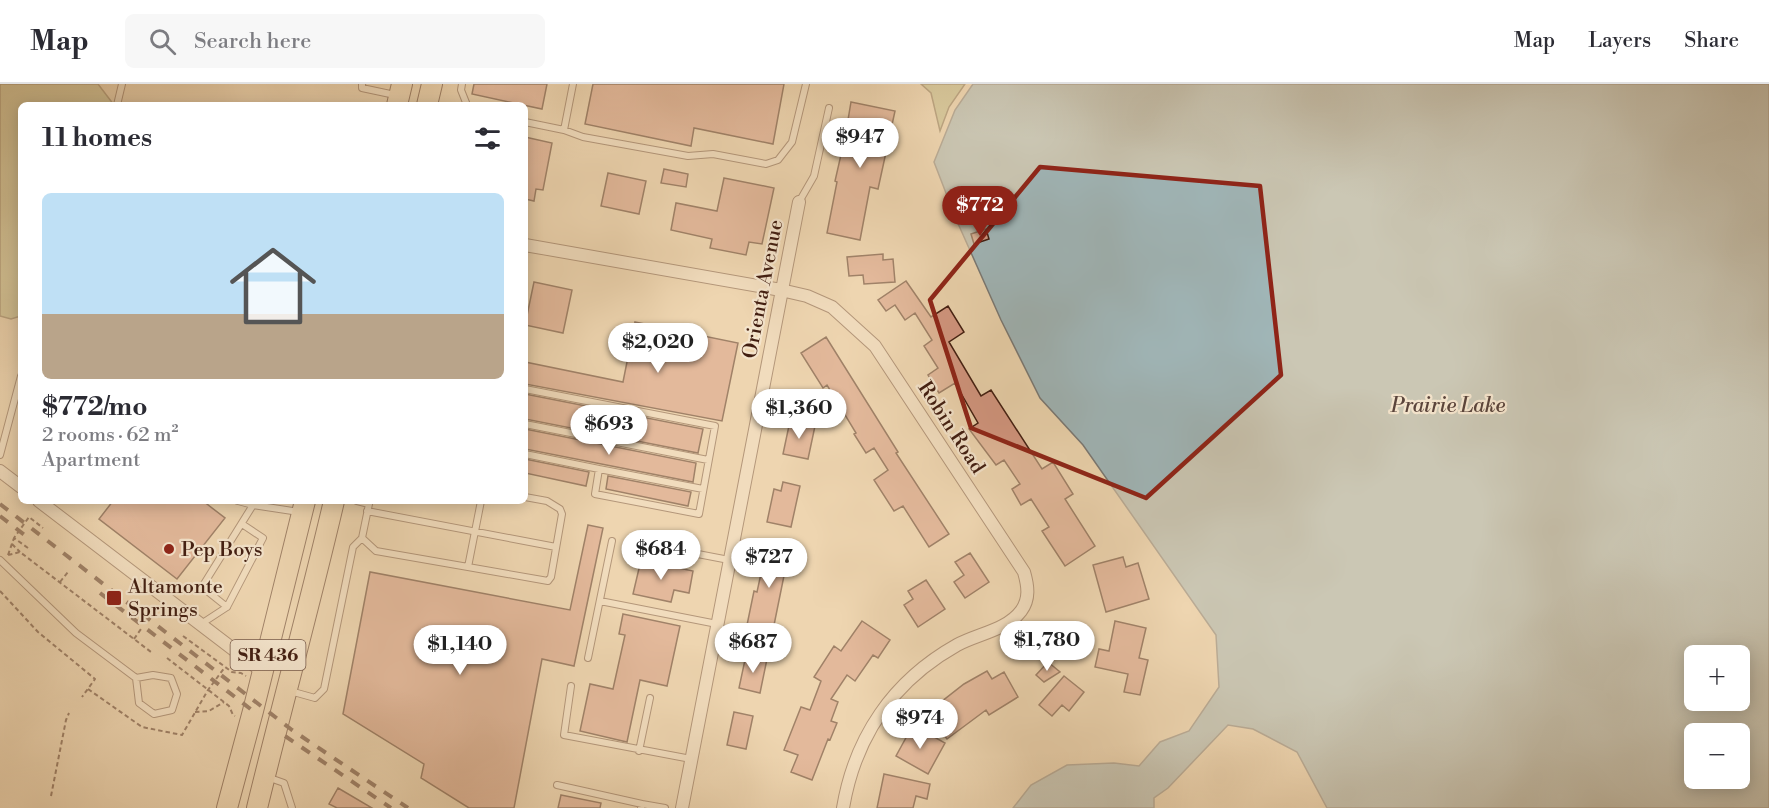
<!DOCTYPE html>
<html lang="en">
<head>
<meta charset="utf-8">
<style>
	body { margin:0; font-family:"Libre Bodoni",serif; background:#f7f7f7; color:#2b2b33; height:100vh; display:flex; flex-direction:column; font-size:22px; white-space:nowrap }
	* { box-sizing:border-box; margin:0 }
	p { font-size:20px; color:#7c7c81 }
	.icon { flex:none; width:33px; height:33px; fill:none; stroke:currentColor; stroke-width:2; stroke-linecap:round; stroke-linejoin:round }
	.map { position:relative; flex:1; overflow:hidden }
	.details { position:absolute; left:18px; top:18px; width:510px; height:402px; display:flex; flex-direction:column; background:#fff; border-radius:9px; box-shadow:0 3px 15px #0003 }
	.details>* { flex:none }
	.tools { position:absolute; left:1684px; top:561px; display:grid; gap:12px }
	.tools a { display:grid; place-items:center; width:66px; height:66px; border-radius:9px; background:#fff; box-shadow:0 3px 15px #0003; font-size:30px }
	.price { position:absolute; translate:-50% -51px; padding:0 14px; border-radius:21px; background:#fff; color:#222; font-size:20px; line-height:39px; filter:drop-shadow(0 2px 3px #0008) }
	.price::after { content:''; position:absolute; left:50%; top:36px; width:18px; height:14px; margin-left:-9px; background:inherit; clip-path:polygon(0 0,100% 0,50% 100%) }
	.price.on { background:#8f2418; color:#fff }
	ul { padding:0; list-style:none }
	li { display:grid; align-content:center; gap:12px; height:318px; padding:0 24px }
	li span { display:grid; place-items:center; height:186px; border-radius:9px; color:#555 }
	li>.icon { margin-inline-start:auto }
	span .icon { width:108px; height:108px; fill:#fffc; stroke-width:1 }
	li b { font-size:26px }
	h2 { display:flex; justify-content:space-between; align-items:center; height:72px; padding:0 24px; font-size:26px }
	header { display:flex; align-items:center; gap:36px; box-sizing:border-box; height:84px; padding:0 30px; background:#fff; border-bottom:2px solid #e1e1e2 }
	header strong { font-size:28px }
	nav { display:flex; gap:33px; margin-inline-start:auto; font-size:21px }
	.search { width:420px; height:54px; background:#f7f7f7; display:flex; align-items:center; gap:15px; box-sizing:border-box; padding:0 21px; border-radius:9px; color:#7c7c81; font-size:22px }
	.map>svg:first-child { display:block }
</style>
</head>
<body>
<header>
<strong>Map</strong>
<div class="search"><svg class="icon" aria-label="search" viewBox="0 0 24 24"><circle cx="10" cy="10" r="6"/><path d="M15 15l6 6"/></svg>Search here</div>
<nav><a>Map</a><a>Layers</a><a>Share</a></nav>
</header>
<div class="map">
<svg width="1769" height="724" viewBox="0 0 1769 724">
	<rect width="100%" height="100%" fill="#eed6b0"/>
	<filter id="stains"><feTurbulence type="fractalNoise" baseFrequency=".00333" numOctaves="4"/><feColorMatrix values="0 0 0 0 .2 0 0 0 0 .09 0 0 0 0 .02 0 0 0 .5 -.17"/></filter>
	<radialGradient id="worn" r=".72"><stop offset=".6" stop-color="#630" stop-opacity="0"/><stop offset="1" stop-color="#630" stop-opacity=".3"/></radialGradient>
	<!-- green -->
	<path fill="#bfbc87" stroke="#806d4c" stroke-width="1.5" d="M0,0H98L114,21H21V232L11,235L0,232Z
		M921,0H965L949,23L940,47L931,9Z"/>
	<!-- water -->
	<path fill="#a0b6b8" stroke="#7a7975" stroke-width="1.5" fill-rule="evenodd" d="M973,0H1769V724H1327L1297,668L1253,645L1228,641L1168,704L1154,714V724H1013L1031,701L1067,681L1114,679L1139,682L1160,658L1189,647L1219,603L1216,551L1083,361L1040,314L1001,236L956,135L934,78L955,26ZM1695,572H1740V616H1695ZM1695,650H1740V694H1695Z"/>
	<!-- building -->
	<path fill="#d59882" stroke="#421e11" stroke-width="1.5" d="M474,0H547L542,25L472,10Z
		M593,0H784L773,60L694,44L691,62L585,40Z
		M851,18L895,27L878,105L870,103L860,156L827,149L837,98L835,97L843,62L853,64L858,38L848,36Z
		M525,53L552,59L543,106L536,105L534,117L525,115Z
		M664,85L688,90L686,103L661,99Z
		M608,89L646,97L639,130L601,122Z
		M724,94L774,104L762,160L749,158L746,171L710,164L712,155L671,146L676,119L717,127Z
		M986,145L989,155L974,160L971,150Z
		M883,170V176L893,175L895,198L864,200L863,191L849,192L847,173Z
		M906,197L931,233L948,222L964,248L949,258L981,312L991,306L1042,385L1053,378L1073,410L1065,415L1095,462L1065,482L1042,447L1049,443L1031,415L1021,421L1012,405L1020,400L1004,376L996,381L969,345L978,339L955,299L939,309L928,291L938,284L924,262L932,256L915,229L905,236L895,221L886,227L878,216Z
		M534,198L572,206L563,249L525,241Z
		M635,238L738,259L722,337L525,300V278L623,298Z
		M826,253L898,368L896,369L949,450L929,463L903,422L894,427L874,396L888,386L874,364L866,369L854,350L856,349L827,301L823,304L801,269Z
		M525,310L703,345L698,369L525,335Z
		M790,337L815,342L808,375L783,370Z
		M525,345L696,379L693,398L525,365Z
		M525,375L589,388L586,402L525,389Z
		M608,392L691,408L688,422L606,405Z
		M783,398L800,402L791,443L767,438L774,405L781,407Z
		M113,417H203L225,434L177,495L99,435Z
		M588,441L603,444L574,582L542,575L514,724H469L421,694L424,680L343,630L370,488L570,526Z
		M767,462L789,467L773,546L747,541L754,507L757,508Z
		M970,469L989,498L965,514L954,498L964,491L955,478Z
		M1123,473L1126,483L1138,479L1149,515L1106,528L1093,481Z
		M641,476L693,487L689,509L674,506L671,518L633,510Z
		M926,496L945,525L918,543L904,521L913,515L908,507Z
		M623,530L680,542L667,602L640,596L627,658L580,647L590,600L613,605L625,551L619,550Z
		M862,537L890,556L878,574L873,571L855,597L847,591L831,615L838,618L831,637L837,639L830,656L828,655L812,696L791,688L798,671L784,666L801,623L810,626L821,597L814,593L834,562L841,567Z
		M1115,537L1146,544L1139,574L1148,576L1140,611L1124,608L1128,590L1095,583L1099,565L1109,567Z
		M746,571L767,575L760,609L739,604Z
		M1048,578L1060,588L1044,598L1036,591Z
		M987,587L992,595L1004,588L1018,613L989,631L986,626L947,655L927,629L964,600Z
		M1064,592L1084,608L1069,627L1062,621L1052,632L1039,621Z
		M734,628L753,632L746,665L727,661Z
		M913,641L945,659L928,690L896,672Z
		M884,690L930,700L927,715L916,712L913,724H877Z
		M338,704L372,724H337L329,720Z
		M561,711L601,719L600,724H558Z"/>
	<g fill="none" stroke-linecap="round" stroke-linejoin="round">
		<defs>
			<path id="service" d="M362,0V4L395,11
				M462,0L461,6L467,21
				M117,21L122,0
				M525,38L564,46L573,0
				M564,46L583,53L688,72L713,70L766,80L778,76L792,58L806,0
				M799,118L814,92L829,24
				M525,305L715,342L699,430L595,410L599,385L525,370
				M525,340L708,376
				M0,371L21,292
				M599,385L703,405
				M238,417L253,421
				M367,427L556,463
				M242,440L263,454L227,523L202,503L253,421L299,428
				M362,454L376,467L468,483L481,417
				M651,461L729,476
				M0,476L76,549L136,594L139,619L154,630L172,626L177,610L171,594L153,591L136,594
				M468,483L548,497L551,493L562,430L560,425L547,417L525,413
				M600,517L717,540
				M201,540L227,523
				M588,574L612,457
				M571,602L564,651L691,675
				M290,607L315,614L324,605L353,463L362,454L369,420L357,417
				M639,667L650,614
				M267,693L284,699L292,724
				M557,701L642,720L641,724
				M642,720L665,724"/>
			<path id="minor" d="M525,161L781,206L807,212L832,223L875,262L1024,488C1028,502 1030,515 1021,527C1007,546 977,550 957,561C893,597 855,653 843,724
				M0,387L21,403
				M39,417L263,588
				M682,724L799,118"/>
			<path id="primary" d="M397,21L402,0
				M427,21L432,0
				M227,724L253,627L305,417
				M257,724C282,621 310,520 334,417"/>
		</defs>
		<!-- service casing -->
		<use href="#service" stroke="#6d4c39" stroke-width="8"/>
		<!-- minor casing -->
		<use href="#minor" stroke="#6d4c39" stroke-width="14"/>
		<!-- primary casing -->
		<use href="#primary" stroke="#421e11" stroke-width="22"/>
		<!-- path -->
		<path stroke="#421e11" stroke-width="2" stroke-dasharray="4.5 3" stroke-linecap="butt" d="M12,460L20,468
			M28,464L14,454L29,433L43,444
			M8,471L20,468L151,568
			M8,471L14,454
			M60,498L68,488
			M0,507L38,548L95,595L82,613
			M183,552L232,588L241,589L246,592
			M134,555L141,545
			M167,574L229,622L233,631L235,632
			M88,605L142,643L182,651L208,606L225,583
			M195,628L209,627L224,618
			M51,712L66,636L69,629"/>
		<!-- service -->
		<use href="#service" stroke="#f4e4cc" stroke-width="6"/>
		<!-- minor -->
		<use href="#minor" stroke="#f4e4cc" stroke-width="12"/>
		<!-- primary -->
		<use href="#primary" stroke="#eed6b0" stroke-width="20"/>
		<!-- rail -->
		<path stroke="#421e11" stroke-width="4" stroke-dasharray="10 10" stroke-linecap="butt" d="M0,420L292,646L408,724
			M0,432L31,456
			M100,509L257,630
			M285,652L391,724"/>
	</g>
	<!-- marked area -->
	<path d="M0 0H1769V724H0ZM1040,83L1260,102L1281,291L1146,414L971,344L930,216Z" fill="#eed6b0" fill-opacity=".55" fill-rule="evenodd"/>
	<path fill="none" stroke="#8f2418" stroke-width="4.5" stroke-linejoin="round" d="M1040,83L1260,102L1281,291L1146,414L971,344L930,216Z"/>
	<!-- markers -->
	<g fill="#8f2418" stroke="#f4e4cc" stroke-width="2">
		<circle cx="169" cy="465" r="6"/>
		<rect x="106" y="506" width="16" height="16" rx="3"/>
	</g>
	<g text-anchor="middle" stroke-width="4.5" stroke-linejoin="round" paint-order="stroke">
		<!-- shield labels -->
		<rect fill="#f4e4cc" stroke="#775949" stroke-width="1.5" x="230.5" y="556" width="75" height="30" rx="4.5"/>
		<g font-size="18" font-weight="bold" fill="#421e11">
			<text x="268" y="577">SR 436</text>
		</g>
		<!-- street labels -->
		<g font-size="20" fill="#421e11" stroke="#f4e4cc">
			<text transform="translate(762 205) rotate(-79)" y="7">Orienta Avenue</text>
			<text transform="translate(952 343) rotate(57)" y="7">Robin Road</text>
		</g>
		<!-- poi labels -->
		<g font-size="20" fill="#421e11" stroke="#f4e4cc" text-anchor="start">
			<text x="181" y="472">Pep Boys</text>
			<text x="128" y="509">Altamonte<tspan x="128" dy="23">Springs</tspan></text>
		</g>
		<!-- water labels -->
		<g font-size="21" font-style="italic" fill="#5a443b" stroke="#f4e4cc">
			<text x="1448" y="328">Prairie Lake</text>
		</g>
	</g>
	<rect width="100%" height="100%" filter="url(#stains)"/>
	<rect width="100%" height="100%" fill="url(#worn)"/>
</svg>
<div class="tools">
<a>+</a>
<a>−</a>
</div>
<b class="price" style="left:860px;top:85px">$947</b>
<b class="price on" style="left:980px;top:153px">$772</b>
<b class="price" style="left:658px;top:290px">$2,020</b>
<b class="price" style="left:799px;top:356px">$1,360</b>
<b class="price" style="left:609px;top:372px">$693</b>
<b class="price" style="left:661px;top:497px">$684</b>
<b class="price" style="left:769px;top:505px">$727</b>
<b class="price" style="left:1047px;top:588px">$1,780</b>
<b class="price" style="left:753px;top:590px">$687</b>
<b class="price" style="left:460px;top:592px">$1,140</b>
<b class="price" style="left:920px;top:666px">$974</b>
<section class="details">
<h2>11 homes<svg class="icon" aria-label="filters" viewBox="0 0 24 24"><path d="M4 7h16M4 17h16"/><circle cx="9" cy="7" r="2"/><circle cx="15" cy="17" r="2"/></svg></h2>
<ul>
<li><span style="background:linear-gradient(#bfe0f5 65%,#b9a48a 0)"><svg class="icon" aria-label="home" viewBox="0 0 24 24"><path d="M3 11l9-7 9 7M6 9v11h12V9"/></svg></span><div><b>$772/mo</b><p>2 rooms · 62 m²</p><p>Apartment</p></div></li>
</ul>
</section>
</div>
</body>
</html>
